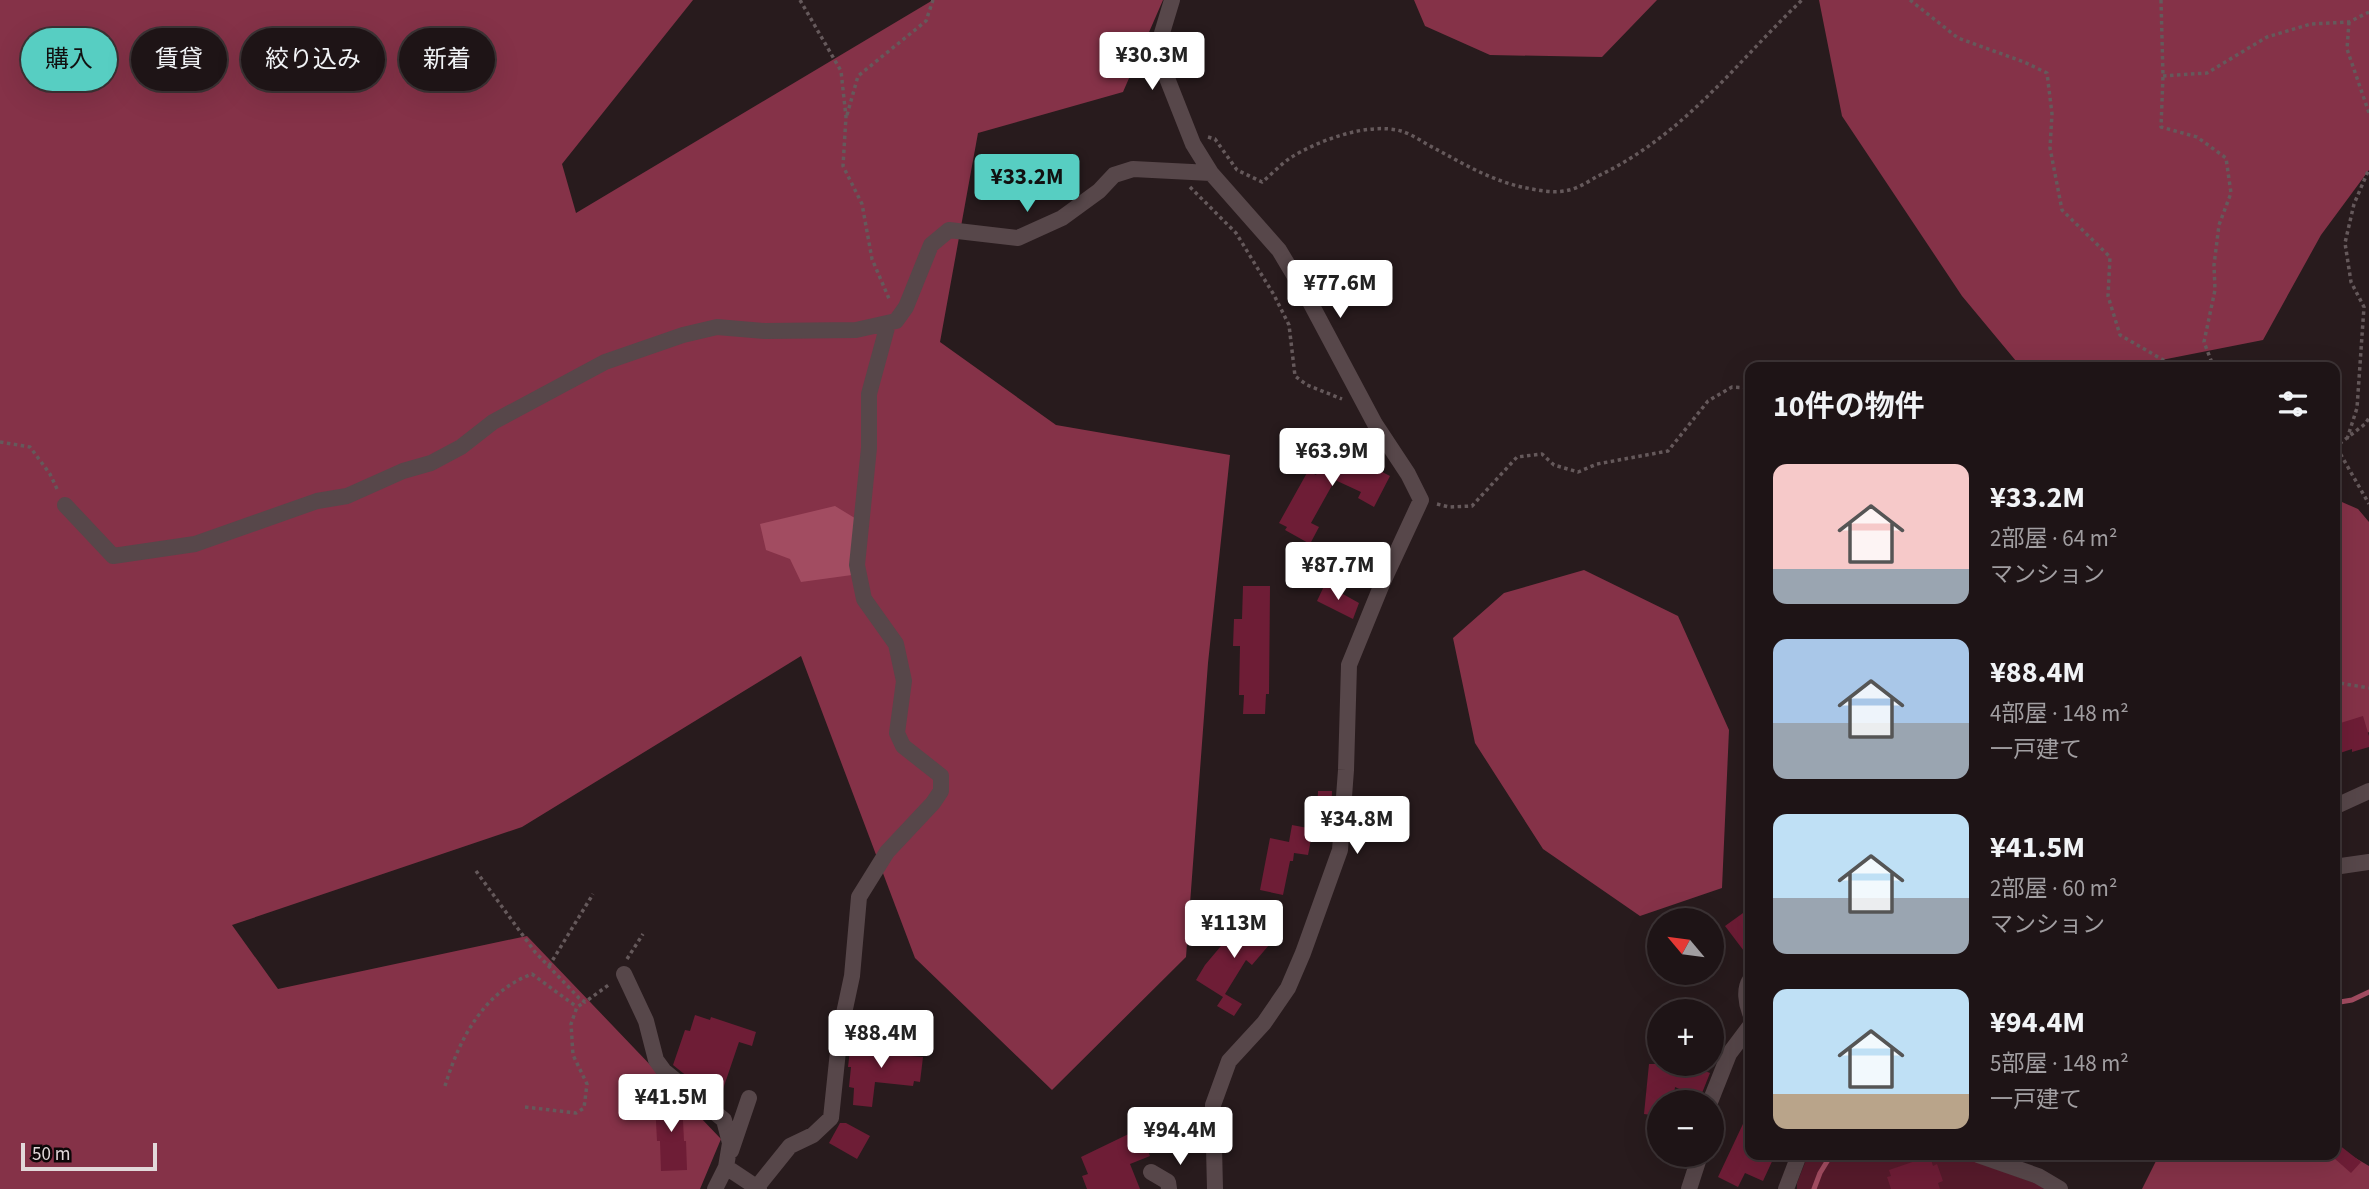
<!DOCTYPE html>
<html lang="ja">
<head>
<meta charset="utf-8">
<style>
	body { margin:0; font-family:"Source Sans 3","Noto Sans JP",sans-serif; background:#2b2123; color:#f1f3f6; height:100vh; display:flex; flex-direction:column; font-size:26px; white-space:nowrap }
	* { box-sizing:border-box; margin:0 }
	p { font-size:23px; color:#a19ea1 }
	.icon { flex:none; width:38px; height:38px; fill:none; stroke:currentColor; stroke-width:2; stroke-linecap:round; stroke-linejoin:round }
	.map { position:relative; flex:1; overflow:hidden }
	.details { position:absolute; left:1745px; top:362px; width:595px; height:798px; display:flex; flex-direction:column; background:#1e1416; border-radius:14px; box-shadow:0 7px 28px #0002,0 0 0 2px #3c3335 }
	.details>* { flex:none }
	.guide { position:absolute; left:21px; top:28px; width:665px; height:63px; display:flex; gap:14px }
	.needle { width:46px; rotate:299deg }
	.controls { position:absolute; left:1647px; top:908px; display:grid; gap:14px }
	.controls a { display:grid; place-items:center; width:77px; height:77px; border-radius:50%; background:#1e1416; box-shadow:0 7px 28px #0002,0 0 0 2px #3c3335; font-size:35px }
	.scale { position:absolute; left:21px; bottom:18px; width:136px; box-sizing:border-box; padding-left:7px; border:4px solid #e2d8da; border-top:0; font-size:19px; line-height:24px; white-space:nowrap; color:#e2d8da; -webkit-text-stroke:5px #0d0708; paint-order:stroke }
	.price { position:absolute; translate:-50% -60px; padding:0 16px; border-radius:7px; background:#fff; color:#222; font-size:23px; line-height:46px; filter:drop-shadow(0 2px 4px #0008) }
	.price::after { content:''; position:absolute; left:50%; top:42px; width:21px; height:16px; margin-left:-10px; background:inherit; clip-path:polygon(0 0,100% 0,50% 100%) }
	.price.on { background:#57cec2; color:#111 }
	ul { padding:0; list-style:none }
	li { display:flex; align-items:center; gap:21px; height:175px; padding:0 28px }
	li span { display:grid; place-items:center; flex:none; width:196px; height:140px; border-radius:14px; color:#555 }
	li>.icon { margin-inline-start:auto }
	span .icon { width:84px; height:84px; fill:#fffc; stroke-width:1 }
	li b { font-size:30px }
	h2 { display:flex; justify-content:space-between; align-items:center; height:84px; padding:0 28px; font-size:30px }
	.pill { padding:0 24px; border-radius:32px; background:#1e1416; box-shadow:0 7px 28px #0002,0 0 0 2px #3c3335; font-size:24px; line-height:63px }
	.pill.on { background:#57cec2; color:#111 }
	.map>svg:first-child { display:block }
</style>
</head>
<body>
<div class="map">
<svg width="2369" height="1189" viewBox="0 0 2369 1189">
	<rect width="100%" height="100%" fill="#281b1d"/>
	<!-- green -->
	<path fill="#561a2b" d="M1808,1155H1968L1980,1163L2051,1189H1797V1183Z"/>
	<!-- forest -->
	<path fill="#853248" d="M0,0H693L562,164L576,213L933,0H1163L1123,92L978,133L940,342L1056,425L1230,455L1208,663L1186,957L1052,1090L915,958L801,656L522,827L232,925L278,989L527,936L721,1139L700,1189H0Z
		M1414,0H1657L1602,57L1490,55L1425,26Z
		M1819,0H2369V170L2321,235L2263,340L2126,367H2021L1962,296L1842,116Z
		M2335,499L2358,509L2369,522V732L2335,754Z
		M1584,570L1678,616L1729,730L1722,888L1640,916L1543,849L1475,743L1453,638L1504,593Z
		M2335,1146L2369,1166V1189H2142L2159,1155H2334Z"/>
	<!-- water -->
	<path fill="#a24c61" d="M835,506L858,520L852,575L801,582L790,559L766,550L760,524Z"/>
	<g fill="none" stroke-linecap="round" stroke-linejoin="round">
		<!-- stream -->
		<path stroke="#a24c61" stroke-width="5" d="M2334,1003L2352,1000L2369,992
			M1814,1189L1820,1173L1831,1155"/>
	</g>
	<!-- building -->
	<path fill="#6e1d36" d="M1347,433L1362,440L1353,457L1390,476L1374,507L1358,498L1361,492L1335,480L1311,523L1319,527L1310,544L1285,530L1287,527L1279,523L1308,471L1316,475L1327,453L1335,457Z
		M1325,584L1359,603L1353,619L1317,601Z
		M1243,586H1270L1269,694H1266L1265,714H1243L1244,695H1239L1240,646H1233L1234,619H1242Z
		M2363,716L2369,736V747L2352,752V749L2334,755V725Z
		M1318,791H1332L1331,818H1317Z
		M1292,825L1313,829L1308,855L1294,853L1293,861H1290L1283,895L1260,890L1270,838L1289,842Z
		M1750,908V959L1725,926Z
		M1247,915L1275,938L1252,965L1246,960L1225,994L1242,1004L1234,1016L1217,1006L1223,997L1196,980L1205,965Z
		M695,1015L710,1020L711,1017L756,1032L752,1046L739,1042L723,1089L688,1077L673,1065L685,1030L690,1031Z
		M858,1042L912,1049L911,1056L923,1057L920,1082L914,1081L913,1086L875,1082L872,1107L853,1105L854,1088L849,1087L851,1067H848L850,1050L856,1051Z
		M1649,1064H1702L1700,1069L1710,1073L1700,1098L1675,1087L1673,1102H1659V1116L1644,1114Z
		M680,1097L682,1099L684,1141H686L687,1170L661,1171L660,1141H657L655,1102H665L664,1098Z
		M1750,1109V1155H1775L1763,1181L1745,1173L1738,1187L1718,1177Z
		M840,1123H846L870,1136L857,1159L829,1143Z
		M1139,1129L1150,1156L1130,1164L1140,1189H1087L1082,1176L1088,1174L1081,1157Z
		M2334,1141L2361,1162L2351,1173L2334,1158Z
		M1930,1156L1933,1166L1937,1164L1943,1181L1938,1183L1940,1189H1891L1887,1177L1891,1176L1889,1170Z"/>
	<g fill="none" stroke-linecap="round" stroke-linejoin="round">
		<!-- path -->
		<path stroke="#65595b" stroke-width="3.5" stroke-dasharray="3.5 3.5" stroke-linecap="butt" d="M800,0L841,71L846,117L843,166L862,204L872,259L890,301
			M1910,0L1958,38L2024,62L2047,73L2052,114L2050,148L2062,210L2110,257L2108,296L2120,335L2163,360L2184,368
			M2161,0L2163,76L2161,127L2197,137L2226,158L2231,193L2219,225L2214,265L2215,290L2204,342L2214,368
			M2349,22L2347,49L2369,113
			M2163,76L2207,73L2267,37L2311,24L2349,22L2369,12
			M847,115L858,76L926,21L933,0
			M1208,137L1215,139L1237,170L1262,182C1271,175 1280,165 1290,158C1319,140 1368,122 1401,131C1412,134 1424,143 1434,148C1462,163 1490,180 1522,187C1537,190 1554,194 1569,190C1579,188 1589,181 1598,176C1684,135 1735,64 1802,0
			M1190,187L1236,233L1274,295L1289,325L1295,376L1307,385L1342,399
			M2347,439L2357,408L2364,307L2351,282L2345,243L2354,204L2369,169
			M0,442L30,447L50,474L58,491
			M2334,448L2365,424L2369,418
			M2337,448L2369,504
			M1437,504L1449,507L1472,506L1517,457L1542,454L1554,465L1578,472L1597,464L1668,451L1708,401L1732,387L1750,388
			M2334,685L2339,683L2369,688
			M476,871L535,952L579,998L585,1002L610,984
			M627,959L643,934
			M549,966L593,894
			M445,1086C459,1040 483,992 532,974L577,1007
			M525,1107L576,1113L584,1108L587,1084L573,1055L571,1024L577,1007L585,1002"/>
		<!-- minor -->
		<path stroke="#57474a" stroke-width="16" d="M1172,0L1162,33L1161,63L1193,144L1211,173L1279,250L1310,302L1375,424L1408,474L1421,500L1382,584L1349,665L1346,770L1340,850L1303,953L1288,988L1264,1023L1229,1061L1213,1105L1215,1189
			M65,505L113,556L195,544L317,501L347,496L403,471L431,463L461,447L493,422L605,362L683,335L717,327L765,331L856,330L896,321L906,307L931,245L949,230L1018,238L1062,218L1099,191L1114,175L1133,169L1211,173
			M2334,807L2369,791
			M2334,867L2369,862
			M624,974L646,1021L656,1060L664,1071L724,1120L730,1143L726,1167
			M1750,980C1744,989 1746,1003 1750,1013
			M1710,1102L1729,1054L1750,1026
			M731,1151L749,1098
			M1978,1155L2038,1176L2060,1189
			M1151,1172L1168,1182L1169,1189
			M757,1187L790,1146L813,1135L831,1118L840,1032L852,976L859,897L887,852L933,803L941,791V776L903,746L897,733L904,681L896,644L864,599L857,565L869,448V394L888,324
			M715,1189L726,1167L759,1189
			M1689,1189L1700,1155
			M1786,1189L1799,1155"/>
	</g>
</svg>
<div class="controls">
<a><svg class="needle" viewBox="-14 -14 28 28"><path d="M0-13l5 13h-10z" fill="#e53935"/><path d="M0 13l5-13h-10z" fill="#a19ea1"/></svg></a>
<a>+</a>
<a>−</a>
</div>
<div class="scale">50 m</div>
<b class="price" style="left:1152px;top:92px">¥30.3M</b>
<b class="price on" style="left:1027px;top:214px">¥33.2M</b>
<b class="price" style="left:1340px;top:320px">¥77.6M</b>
<b class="price" style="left:1332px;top:488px">¥63.9M</b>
<b class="price" style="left:1338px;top:602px">¥87.7M</b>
<b class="price" style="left:1357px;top:856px">¥34.8M</b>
<b class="price" style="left:1234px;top:960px">¥113M</b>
<b class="price" style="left:881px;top:1070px">¥88.4M</b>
<b class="price" style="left:671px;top:1134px">¥41.5M</b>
<b class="price" style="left:1180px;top:1167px">¥94.4M</b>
<div class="guide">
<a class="pill on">購入</a>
<a class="pill">賃貸</a>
<a class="pill">絞り込み</a>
<a class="pill">新着</a>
</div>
<section class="details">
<h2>10件の物件<svg class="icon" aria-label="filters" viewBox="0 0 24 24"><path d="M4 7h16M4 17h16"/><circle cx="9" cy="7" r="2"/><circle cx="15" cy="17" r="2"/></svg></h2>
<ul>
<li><span style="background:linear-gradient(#f6c9c9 75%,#9aa5b1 0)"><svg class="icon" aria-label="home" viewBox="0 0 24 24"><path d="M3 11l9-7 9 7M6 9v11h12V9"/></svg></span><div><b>¥33.2M</b><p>2部屋 · 64 m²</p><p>マンション</p></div></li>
<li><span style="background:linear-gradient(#a9c7e8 60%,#9aa5b1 0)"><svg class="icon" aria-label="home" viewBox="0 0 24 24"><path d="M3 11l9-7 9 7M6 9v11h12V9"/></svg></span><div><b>¥88.4M</b><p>4部屋 · 148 m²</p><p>一戸建て</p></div></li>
<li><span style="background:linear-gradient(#bfe0f5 60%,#9aa5b1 0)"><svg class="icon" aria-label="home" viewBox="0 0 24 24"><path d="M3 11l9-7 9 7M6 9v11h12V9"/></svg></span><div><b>¥41.5M</b><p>2部屋 · 60 m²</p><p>マンション</p></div></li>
<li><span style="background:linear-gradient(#bfe0f5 75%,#b9a48a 0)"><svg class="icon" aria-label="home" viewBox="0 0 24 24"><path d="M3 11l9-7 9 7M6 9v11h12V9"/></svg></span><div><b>¥94.4M</b><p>5部屋 · 148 m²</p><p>一戸建て</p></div></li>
</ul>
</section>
</div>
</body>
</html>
